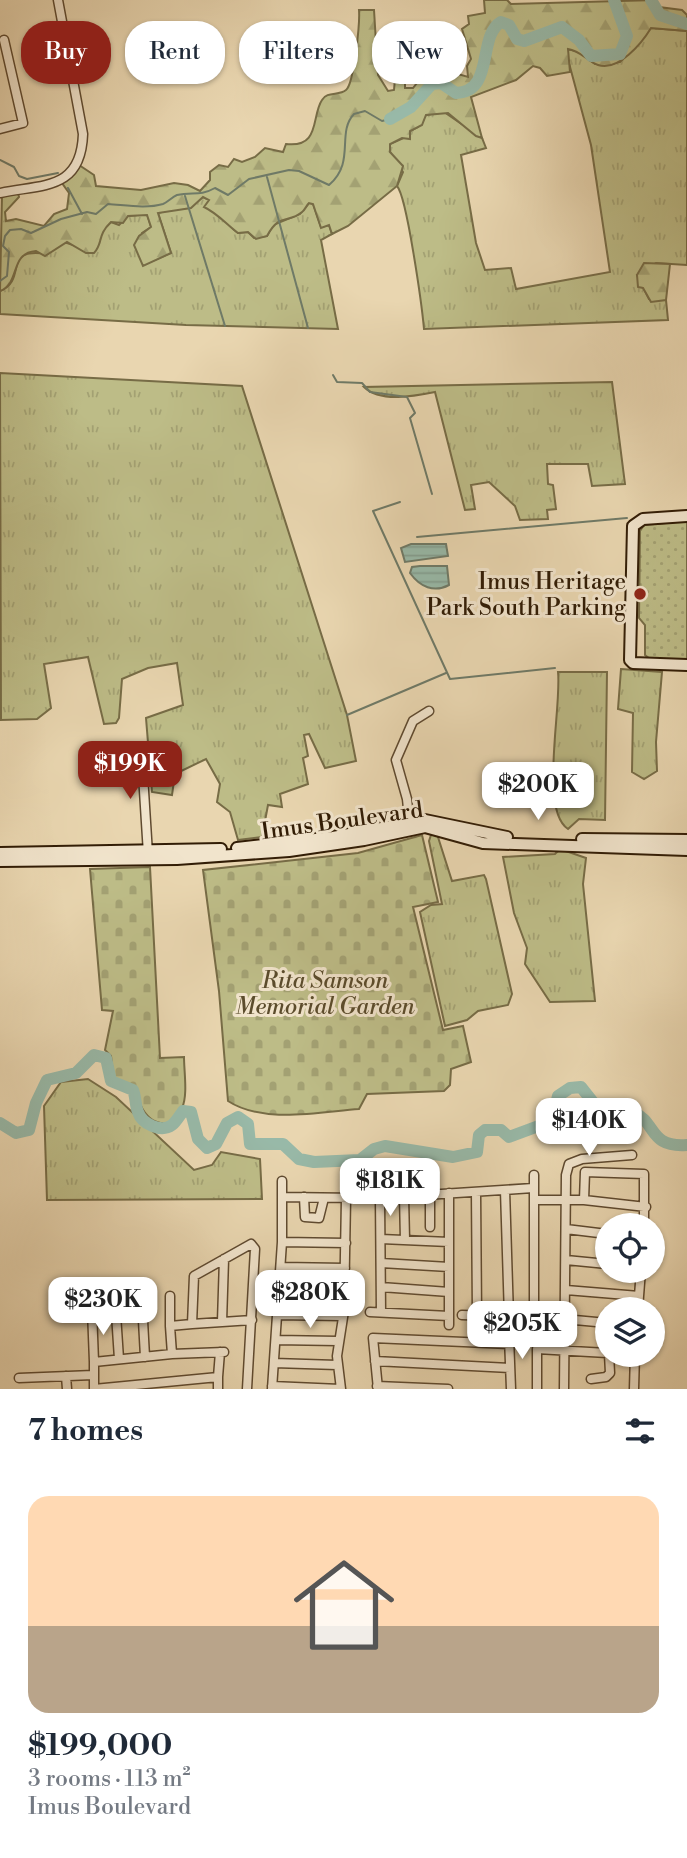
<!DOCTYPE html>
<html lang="en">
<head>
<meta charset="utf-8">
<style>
	body { margin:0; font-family:"Libre Bodoni",serif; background:#f6f6f7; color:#1f2937; height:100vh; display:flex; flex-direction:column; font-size:26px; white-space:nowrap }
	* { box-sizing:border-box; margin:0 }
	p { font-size:23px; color:#747a83 }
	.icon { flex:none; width:38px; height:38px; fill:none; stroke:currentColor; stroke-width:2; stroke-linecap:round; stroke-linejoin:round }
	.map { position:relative; height:1389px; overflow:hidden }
	.side { display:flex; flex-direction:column; background:#fff; flex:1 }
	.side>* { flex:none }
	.banner { position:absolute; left:21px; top:21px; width:646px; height:63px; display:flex; gap:14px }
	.tools { position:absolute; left:595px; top:1213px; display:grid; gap:14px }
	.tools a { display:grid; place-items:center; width:70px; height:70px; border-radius:50%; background:#fff; box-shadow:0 2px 5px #0004; font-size:35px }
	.price { position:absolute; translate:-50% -60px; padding:0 16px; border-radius:14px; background:#fff; color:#222; font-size:23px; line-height:46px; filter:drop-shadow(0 2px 4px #0008) }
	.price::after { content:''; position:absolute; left:50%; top:42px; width:21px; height:16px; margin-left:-10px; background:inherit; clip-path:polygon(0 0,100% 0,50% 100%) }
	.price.on { background:#8f2418; color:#fff }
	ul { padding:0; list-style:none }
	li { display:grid; align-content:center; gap:14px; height:371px; padding:0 28px }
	li span { display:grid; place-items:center; height:217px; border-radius:21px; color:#555 }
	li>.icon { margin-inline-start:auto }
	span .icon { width:126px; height:126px; fill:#fffc; stroke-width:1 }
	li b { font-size:30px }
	h2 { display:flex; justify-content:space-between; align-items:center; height:84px; padding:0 28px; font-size:30px }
	.chip { padding:0 24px; border-radius:28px; background:#fff; box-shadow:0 2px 5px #0004; font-size:24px; line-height:63px }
	.chip.on { background:#8f2418; color:#fff }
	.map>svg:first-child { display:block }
</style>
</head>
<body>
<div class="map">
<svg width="687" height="1389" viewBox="0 0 687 1389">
	<defs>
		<pattern id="grass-tufts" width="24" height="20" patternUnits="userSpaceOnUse" patternTransform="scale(1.75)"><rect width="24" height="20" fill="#bdbc87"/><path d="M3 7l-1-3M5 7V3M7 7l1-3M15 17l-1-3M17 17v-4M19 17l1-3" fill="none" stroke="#a3a173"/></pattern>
		<pattern id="forest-firs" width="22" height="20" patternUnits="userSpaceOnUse" patternTransform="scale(1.75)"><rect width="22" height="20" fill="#bdbc87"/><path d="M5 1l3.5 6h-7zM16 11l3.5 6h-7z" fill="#a3a173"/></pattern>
		<pattern id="cemetery-stones" width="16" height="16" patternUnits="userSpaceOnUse" patternTransform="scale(1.75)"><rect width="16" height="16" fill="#bdbc87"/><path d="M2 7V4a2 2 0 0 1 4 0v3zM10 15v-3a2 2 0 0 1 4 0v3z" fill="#a3a173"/></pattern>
		<pattern id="park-dots" width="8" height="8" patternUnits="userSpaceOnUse" patternTransform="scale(1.75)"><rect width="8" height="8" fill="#bdbc87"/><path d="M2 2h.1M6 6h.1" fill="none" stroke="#a3a173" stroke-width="1.8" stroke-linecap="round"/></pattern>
		<pattern id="water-rules" width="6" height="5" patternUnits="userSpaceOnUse" patternTransform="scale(1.75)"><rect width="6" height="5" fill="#98b9a8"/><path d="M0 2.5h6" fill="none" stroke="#839e8f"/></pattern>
	</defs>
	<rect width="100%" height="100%" fill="#e9d6b0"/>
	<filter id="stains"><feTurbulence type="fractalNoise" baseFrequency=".00286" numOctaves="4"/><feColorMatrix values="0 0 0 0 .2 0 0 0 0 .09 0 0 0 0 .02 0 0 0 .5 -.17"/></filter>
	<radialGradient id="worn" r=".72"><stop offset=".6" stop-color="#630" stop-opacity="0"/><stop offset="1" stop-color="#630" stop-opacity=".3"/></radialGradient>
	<!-- grass -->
	<path fill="url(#grass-tufts)" stroke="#776c46" stroke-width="2" d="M651,28L687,31V265L656,263L637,275L649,299L666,300L668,320L424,329C422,307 407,197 397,186L403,172L390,152V144L410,135V131L418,127L426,115L444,112L482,138L486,148L461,155L476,243L485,270L511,268L516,289L610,272L591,145L566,52L568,49L579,52L595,64L620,62Z
		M203,197L210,200L205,207C218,210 227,225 238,233L248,232L254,238L267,236L273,225L300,214L309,203L313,204L321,227L329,225L332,234L321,240L338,329L186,325L0,314V291C29,279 0,247 47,254L64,242L79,247L99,244L101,232L111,222L119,225L128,216L147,214L151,227L142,233L143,265L171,253L158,213C181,206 181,213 203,197Z
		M0,373L242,386L347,715L356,761L325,768L309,734L304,735L308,756L303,758L308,784L280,794L282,807L268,805L262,837L238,840L230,812L217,802L220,784L206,759L175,774L172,795L152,792L146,718L183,705L177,663L148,668L122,679L119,718L116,723L104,724L88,657L44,664L51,708L37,719L1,720Z
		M612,382L625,484L592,486L588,464H547L548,484L553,485L556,509L547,510L548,519L520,520L515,506L489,482L471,485L475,509L465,510L435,392C415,396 380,403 364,387Z
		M621,669L662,672L656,742L657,771L644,779L632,772L633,713L618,709Z
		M558,672H607L605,820L579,819L568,829C539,810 562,707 558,672Z
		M437,834L452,881L484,875L486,879L512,994L508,1005L478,1011L467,1020L445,1026L420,912L431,905L442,904L429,841L431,835Z
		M560,849L586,858L583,884L595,1001L550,1002L525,964L527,948L514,913L503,857L555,854Z
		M88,1079L116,1097L194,1170L212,1165L221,1152L260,1159L262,1199L47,1200L44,1106L61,1082Z"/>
	<!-- forest -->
	<path fill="url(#forest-firs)" stroke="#776c46" stroke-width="2" d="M484,0H507L511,4L656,0L659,7L682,10L687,15V31L651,28C642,43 618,72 598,65C587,61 581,51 568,49L570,72L547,76L540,68L533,66L516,80L471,97L482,138L476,136L448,113L426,115L422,125L410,131V139L402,138L390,144V152L403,166L397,186L348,226L332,234L329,225L321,228L313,204L309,203C306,206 305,210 302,212C288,224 280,212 267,236L256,239L248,232L238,233C226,224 217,213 204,207L209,200L203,197L191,208L158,213L171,253L143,266L134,245L139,236L151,227L147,215L128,216L123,223L111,222C97,235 103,244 94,253H86L67,242L45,256L36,251C9,253 21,283 0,291L2,195L18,193L19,197L5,212L6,221L16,219L44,226L54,214L67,209L69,193L62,183L79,165L94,175L96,186L141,190L174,183L188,185L200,191L210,180V172L219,165L228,167L234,159L242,162L255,157L265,148L283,152L286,144C321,148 311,116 322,100C327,91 339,96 346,90C354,84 360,22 359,10H374L378,75L388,91L394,90L395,79H405V88H413L421,78L451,72L468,77L467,66L471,59L462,29L469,24L468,16L485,13Z
		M644,263L670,264L666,300L651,302L643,288L638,287L637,275Z"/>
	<!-- cemetery -->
	<path fill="url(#cemetery-stones)" stroke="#776c46" stroke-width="2" d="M422,835L438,902L413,907L443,1030L463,1026L471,1062L451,1069L450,1085L444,1091L367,1094L359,1109C319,1112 263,1124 228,1101L219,991L203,870L358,853Z
		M150,867L160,1058L184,1057C184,1072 188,1095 182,1108C173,1131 150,1126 141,1106C139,1102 138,1095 137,1090L127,1083L114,1082L111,1056L105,1050L113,1011L102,1010L90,869Z"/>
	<!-- park -->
	<path fill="url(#park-dots)" stroke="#776c46" stroke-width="2" d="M687,521V660L650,659L645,655V625L639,618L640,531L644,525Z"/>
	<!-- water -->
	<path fill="url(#water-rules)" stroke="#6f7a67" stroke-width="2" d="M411,544H446L448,556L405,562L401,548Z
		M420,566H447L449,585C434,593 420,587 410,573L412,567Z"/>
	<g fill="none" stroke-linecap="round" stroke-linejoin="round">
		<!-- stream -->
		<path stroke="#6f7a67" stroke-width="2" d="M0,160L14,167L19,176L27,179L58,173
			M267,177L308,328
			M68,188L82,214
			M185,196L225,326
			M0,281L7,276L9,252L3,246L5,236L10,230L21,229L31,233L61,219L87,212L96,214L108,204C125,205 146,209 163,204C168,202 172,197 177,195C192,191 199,197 215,188L228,195L249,179L289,170L299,171L329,185C356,162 336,133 354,114L365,111L382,121L390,119
			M333,375L337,382L362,383L370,392L407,397L415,413L410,418L432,494
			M400,502L373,511L450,679L555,668
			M417,537L627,518
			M347,715L446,673"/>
		<!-- river -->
		<path stroke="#98b9a8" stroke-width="12" d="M651,0L660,15L687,24
			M390,119L411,107L432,84L441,83L456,93C495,92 477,36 501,22L509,25L517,39L524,41L562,27L579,40L591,56L620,54L627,36L614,0
			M0,1123L16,1133L29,1130L36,1103L47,1080L76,1073L94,1055L106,1058L111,1081L133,1090C136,1097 135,1105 138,1112C142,1124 161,1133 172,1125C176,1122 180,1115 183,1111L191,1112L198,1139L207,1148L216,1144L227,1123L238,1117L248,1124L250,1144H283L299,1159L314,1162L360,1160L374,1149L385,1146L453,1157L477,1152L479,1135L485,1130H501L509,1137L552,1121L558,1096L570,1088L581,1087L600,1111C611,1113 623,1108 633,1112C657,1122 648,1148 687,1145"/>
		<defs>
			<path id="street" d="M0,129L23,123L4,40
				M0,193C42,184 81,191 83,134L58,0
				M93,762L139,764L143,775L148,854
				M410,827L407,799L396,760L413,721L429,711
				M505,1190L509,1317
				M476,1192L477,1315
				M430,1194V1227
				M404,1196L405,1240
				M282,1197L360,1198
				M304,1197L305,1217L319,1218L324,1198
				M534,1200H584L646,1207
				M584,1200L585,1172L644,1174V1225
				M566,1229L607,1234
				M381,1239L449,1242
				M282,1242L346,1243
				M566,1260L607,1264
				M381,1263L449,1267
				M281,1267L345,1268
				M381,1287L449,1292
				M279,1290L345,1292
				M566,1290L639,1296
				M170,1296V1326
				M142,1302L145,1357
				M638,1309L641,1270
				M92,1310L94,1362
				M370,1312L449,1316
				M381,1312L380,1198L533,1188
				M116,1314L119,1359
				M277,1315L343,1316
				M462,1315L543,1318
				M534,1317V1175
				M564,1319L607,1323
				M222,1322L224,1259
				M192,1324L252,1320
				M449,1325V1193
				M509,1337L511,1389
				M276,1340L338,1341
				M172,1354L224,1352
				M375,1361L510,1368
				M274,1363L337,1365
				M66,1376L67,1389
				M218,1377L220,1352
				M19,1378L93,1375
				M591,1379L606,1377L610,1373L609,1354
				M272,1386L340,1389
				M377,1386L448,1389
				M94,1389V1362L172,1354L170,1326L192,1324L194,1276L251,1244L255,1249L247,1389
				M94,1389L218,1377V1389
				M272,1389L282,1242V1181
				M341,1389L337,1356L344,1311L346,1199
				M378,1389L373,1338L509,1344
				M537,1389V1349L607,1353
				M564,1389L566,1175L569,1164L582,1159L632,1155
				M634,1389L635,1354"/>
			<path id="secondary" d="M687,516L643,519L633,526L630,660L633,663L687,665
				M582,839L687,840
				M237,848L333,837L425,820L507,837
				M0,853L221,849
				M0,861L177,859L289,851L364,840L425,827L483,843L687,850"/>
		</defs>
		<!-- street casing -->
		<use href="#street" stroke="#5f4a30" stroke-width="11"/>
		<!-- secondary casing -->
		<use href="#secondary" stroke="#311c05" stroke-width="14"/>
		<!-- street -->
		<use href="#street" stroke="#f1e4cc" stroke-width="8"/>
		<!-- secondary -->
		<use href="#secondary" stroke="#f1e4cc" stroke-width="10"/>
	</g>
	<!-- markers -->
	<circle fill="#8f2418" stroke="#f1e4cc" stroke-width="2.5" cx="640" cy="594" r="7"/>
	<g text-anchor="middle" stroke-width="6" stroke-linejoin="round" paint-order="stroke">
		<!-- poi labels -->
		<g font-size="23" fill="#311c05" stroke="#f1e4cc" text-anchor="end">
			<text x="626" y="589">Imus Heritage<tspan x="626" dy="26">Park South Parking</tspan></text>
		</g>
		<!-- street labels -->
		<g font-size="23" fill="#311c05" stroke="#f1e4cc">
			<text transform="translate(342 820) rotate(-8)" y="8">Imus Boulevard</text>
		</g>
		<!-- park labels -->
		<g font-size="23" font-style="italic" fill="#5b4c2c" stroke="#f1e4cc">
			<text x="325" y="988">Rita Samson<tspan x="325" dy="26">Memorial Garden</tspan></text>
		</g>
	</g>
	<rect width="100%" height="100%" filter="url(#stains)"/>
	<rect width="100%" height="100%" fill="url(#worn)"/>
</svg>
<div class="tools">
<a><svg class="icon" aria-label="locate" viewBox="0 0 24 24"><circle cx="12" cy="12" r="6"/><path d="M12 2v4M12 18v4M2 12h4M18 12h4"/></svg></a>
<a><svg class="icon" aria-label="layers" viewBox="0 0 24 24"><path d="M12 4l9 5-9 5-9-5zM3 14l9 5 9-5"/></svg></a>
</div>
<b class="price on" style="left:130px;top:801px">$199K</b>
<b class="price" style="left:538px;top:822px">$200K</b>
<b class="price" style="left:589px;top:1158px">$140K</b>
<b class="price" style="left:390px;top:1218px">$181K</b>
<b class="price" style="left:310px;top:1330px">$280K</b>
<b class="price" style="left:103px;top:1337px">$230K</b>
<b class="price" style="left:522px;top:1361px">$205K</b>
<div class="banner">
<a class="chip on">Buy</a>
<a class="chip">Rent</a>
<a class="chip">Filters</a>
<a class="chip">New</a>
</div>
</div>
<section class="side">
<h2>7 homes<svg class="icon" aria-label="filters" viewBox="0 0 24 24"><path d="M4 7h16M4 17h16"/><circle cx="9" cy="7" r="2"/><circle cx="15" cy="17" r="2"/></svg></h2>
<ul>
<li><span style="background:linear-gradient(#ffd9b3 60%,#b9a48a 0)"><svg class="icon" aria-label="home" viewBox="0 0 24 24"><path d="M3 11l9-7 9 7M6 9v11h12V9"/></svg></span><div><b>$199,000</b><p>3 rooms · 113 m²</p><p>Imus Boulevard</p></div></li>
</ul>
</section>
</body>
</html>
